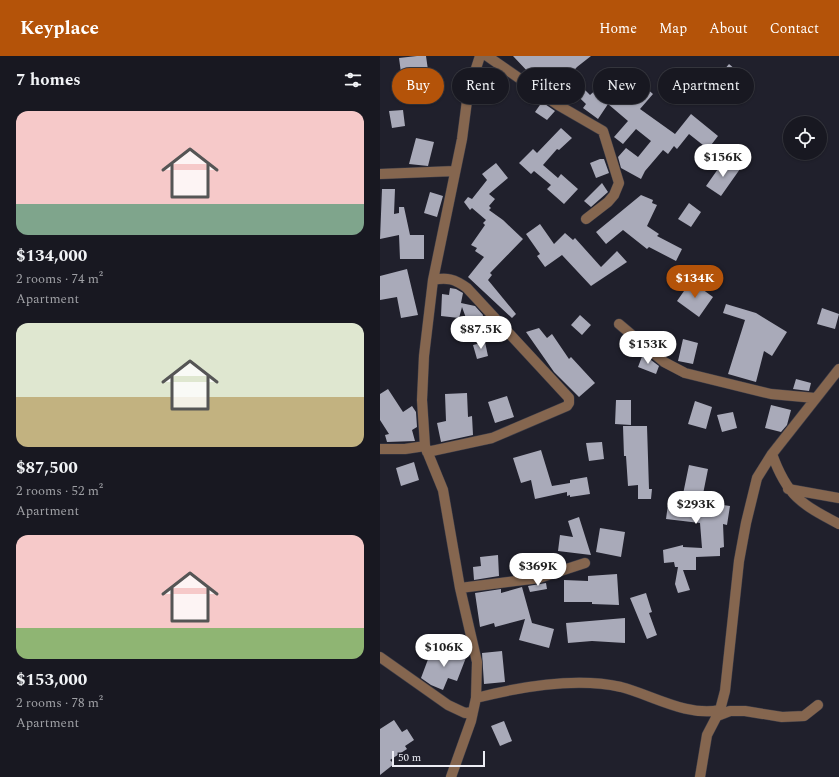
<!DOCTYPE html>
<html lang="en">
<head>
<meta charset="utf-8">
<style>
	body { margin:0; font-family:Spectral,serif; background:#25252e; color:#f1f3f6; height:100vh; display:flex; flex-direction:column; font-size:15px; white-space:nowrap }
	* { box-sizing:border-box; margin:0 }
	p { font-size:13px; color:#9fa0a5 }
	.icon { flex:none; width:22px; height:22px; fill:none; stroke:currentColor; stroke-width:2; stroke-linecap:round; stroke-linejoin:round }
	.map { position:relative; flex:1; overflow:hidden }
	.panel { display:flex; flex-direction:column; background:#181821; width:380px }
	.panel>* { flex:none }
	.banner { position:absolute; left:12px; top:12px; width:380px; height:36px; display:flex; gap:8px }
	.fabs { position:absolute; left:403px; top:60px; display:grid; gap:8px }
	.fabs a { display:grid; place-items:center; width:44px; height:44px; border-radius:50%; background:#181821; box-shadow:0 1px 3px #0004,0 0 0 1px #36373f; font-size:20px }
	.scale { position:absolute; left:12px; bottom:10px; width:93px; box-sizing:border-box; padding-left:4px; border:2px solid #ecedf5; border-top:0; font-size:11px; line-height:14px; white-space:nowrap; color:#ecedf5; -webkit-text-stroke:3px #20202c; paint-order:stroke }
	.price { position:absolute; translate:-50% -34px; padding:0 9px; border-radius:14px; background:#fff; color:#222; font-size:13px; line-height:26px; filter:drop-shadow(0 1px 2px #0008) }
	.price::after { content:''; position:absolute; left:50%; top:24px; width:12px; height:9px; margin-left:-6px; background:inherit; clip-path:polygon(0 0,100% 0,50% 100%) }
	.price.selected { background:#b45309; color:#fff }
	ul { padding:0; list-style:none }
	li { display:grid; align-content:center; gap:8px; height:212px; padding:0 16px }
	li span { display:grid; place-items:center; height:124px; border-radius:12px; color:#555 }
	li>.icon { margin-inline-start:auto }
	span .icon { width:72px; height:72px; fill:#fffc; stroke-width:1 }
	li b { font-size:17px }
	h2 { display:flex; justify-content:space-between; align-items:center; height:48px; padding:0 16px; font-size:17px }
	.pill { padding:0 14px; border-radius:18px; background:#181821; box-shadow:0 1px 3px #0004,0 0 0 1px #36373f; font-size:14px; line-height:36px }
	.pill.selected { background:#b45309; color:#fff }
	header { display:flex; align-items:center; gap:24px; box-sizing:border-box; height:56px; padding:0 20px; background:#b45309; color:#fff }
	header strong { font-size:19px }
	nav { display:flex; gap:22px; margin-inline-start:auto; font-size:14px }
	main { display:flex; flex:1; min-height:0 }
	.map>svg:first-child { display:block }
</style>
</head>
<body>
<header>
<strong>Keyplace</strong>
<nav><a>Home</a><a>Map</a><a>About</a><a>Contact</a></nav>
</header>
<main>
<section class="panel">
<h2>7 homes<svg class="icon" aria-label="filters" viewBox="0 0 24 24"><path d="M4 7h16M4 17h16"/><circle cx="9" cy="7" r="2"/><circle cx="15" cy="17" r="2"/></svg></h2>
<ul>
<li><span style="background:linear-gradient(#f6c9c9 75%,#7fa58c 0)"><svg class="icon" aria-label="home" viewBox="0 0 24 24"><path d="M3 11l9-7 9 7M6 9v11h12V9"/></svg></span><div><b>$134,000</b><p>2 rooms · 74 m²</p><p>Apartment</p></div></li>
<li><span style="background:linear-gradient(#dfe7d0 60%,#c2b280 0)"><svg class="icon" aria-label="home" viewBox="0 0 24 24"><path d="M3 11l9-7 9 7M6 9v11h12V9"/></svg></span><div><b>$87,500</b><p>2 rooms · 52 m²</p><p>Apartment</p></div></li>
<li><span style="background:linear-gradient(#f6c9c9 75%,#8fb573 0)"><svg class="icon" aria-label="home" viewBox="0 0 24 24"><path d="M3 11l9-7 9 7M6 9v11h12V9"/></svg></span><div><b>$153,000</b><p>2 rooms · 78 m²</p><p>Apartment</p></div></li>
</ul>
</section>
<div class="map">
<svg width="459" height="721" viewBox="0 0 459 721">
	<rect width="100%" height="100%" fill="#20202c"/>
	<!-- building -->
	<path fill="#a9aab9" d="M37,0H46L49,21L22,24L19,2Z
		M133,0H211L197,11L190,19L210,39L226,25L243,44L259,26L273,38L260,53L295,78L311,58L338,80L328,93L309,78L297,93L294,90L288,98L283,94L265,115L261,123L241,112L238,101L246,92L258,101L271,85L256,73L243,88L234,81L248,65L228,48L218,63L203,52L206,48L183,26L176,35L153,15L150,18Z
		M349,8L363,20L352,33L338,21Z
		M162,46L175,55L167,64L155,56Z
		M23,54L25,70L12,72L9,55Z
		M181,72L192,82L179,94L177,93L163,109L178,122L181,118L198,133L184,148L167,133L171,129L154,115L151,118L139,107L153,93L157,97Z
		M36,82L54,86L48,110L29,108Z
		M220,103H224L229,117L216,122L210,107Z
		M345,103L360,113L341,140L326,130Z
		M116,107L128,122L109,138L115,143L109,150L111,152L109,154L123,164L143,183L110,217L112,219L108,224L136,258L132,262L88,221L104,201L95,195L97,192L91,189L105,169L103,167L106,164L92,152L90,154L84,146L88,141L92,143L107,124L102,118Z
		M222,127L228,136L211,151L204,145Z
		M2,133H15L14,158L19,157V151H24L30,179H44V203H20L19,179L0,183Z
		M50,136L63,140L57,161L44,157Z
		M261,139L273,144L272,147L277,149L267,170L279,178L277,180L302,193L296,205L269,191L267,193L243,174L226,188L216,176Z
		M309,147L321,156L311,171L298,163Z
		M160,168L174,188L185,177L193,184L195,182L221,211L237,195L247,206L211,230L182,199L165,211L157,200L160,198L146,178Z
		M27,213L38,259L21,262L17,241L0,244V220Z
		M311,225L333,241L319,261L297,245Z
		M70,232L76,233L83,237L81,247L95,250L103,259L102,265L86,262L82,251L79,262L61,260L62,238L69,239Z
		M346,248L376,257L407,276L392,300L384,295L376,326L348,318L365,264L343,257Z
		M442,252L459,258L455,273L437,268Z
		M200,259L211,269L202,279L191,269Z
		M159,272L167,282L172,278L189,303L191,301L215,327L199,341L174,316L146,276Z
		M303,283L318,287L313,308L298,305Z
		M105,286L108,300L97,303L93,289Z
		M263,298L279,310L276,318L258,311Z
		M416,323L431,327L429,335L413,333Z
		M8,333L23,356L32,350L36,356L37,371L32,374L35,385L7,386L5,379L9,378L0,364V338Z
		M87,337L88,361L92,360L93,379L61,386L57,367L66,365L65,338Z
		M127,340L134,361L115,367L108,346Z
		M236,344H251V369L235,368Z
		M315,345L332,351L326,373L308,368Z
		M391,349L411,354L407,369L401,376L385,372Z
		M353,356L357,372L342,376L337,359Z
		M243,370H267L269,433H272L271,443H258V429L248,430L246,400H244Z
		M222,386L224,403L209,405L206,387Z
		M161,394L172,430L190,427V424L207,421L210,438L190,441V439L187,440V436L155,443L151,424L141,427L133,402Z
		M34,406L39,424L21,430L16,412Z
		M309,409L328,413L322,443L337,445L336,448L350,450L347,469L343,468L344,491L340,492V500L316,501V514H303L310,534L298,537L295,528L298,511H295L294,506L284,507L283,494L303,489V491L322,492L320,467L286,463L289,441L302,443Z
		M199,461L211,499L178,495L180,479L193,481L188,465Z
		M220,472L245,476L241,501L216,496Z
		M118,499L119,520L94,524L93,511L101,510L100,501Z
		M237,518L239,549L212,548V546H184V524L208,525V520Z
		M166,527L167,533L150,536L148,530Z
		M142,531L152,567L174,573L169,592L139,584L145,563L115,571L114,567L100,571L95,537L121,533V537Z
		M266,537L272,556L269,557L277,579L267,583L250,542Z
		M245,562V587L212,585L188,587L186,567Z
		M64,594L72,597L73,594L87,599L77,625L68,622L63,634L51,629L41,622L50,598L61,602Z
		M122,595L125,626L104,628L102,597Z
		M14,664L22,676L27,673L34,684L25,690L27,693L10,704L14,708L0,719V673Z
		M124,665L132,685L120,690L111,670Z"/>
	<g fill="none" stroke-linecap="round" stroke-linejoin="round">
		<defs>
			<path id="minor" d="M107,0L178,49L223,75L239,127L234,139L228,146L206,163
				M0,118L75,115
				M239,268L284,306L305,317L391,338L435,342
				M0,393H25L45,390
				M47,396L112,382L187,350L189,347V342L87,232C75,223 67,221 53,224
				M392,398C407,440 421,448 459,468
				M408,433L459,442
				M80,532L159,522L205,507
				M0,601L68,649L85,657L93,656
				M96,642C139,631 197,621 241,631C272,639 307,661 340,654
				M337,660L350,655H365L402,661L424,660L438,649
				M71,721L91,665L96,642L97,606L80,532L63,434L45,390L42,344L44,300L53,224L82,83L88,37L100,0
				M320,721L327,679L340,654L345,635L359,505L366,467L377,422L392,398L459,313"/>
		</defs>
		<!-- minor casing -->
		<use href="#minor" stroke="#3d3d48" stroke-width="11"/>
		<!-- minor -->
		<use href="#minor" stroke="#85664f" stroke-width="10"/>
	</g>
</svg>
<div class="fabs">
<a><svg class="icon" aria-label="locate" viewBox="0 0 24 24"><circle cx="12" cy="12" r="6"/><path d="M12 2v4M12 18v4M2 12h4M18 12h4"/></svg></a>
</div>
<div class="scale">50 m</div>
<b class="price" style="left:343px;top:122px">$156K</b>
<b class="price selected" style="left:315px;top:243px">$134K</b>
<b class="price" style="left:101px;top:294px">$87.5K</b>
<b class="price" style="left:268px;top:309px">$153K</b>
<b class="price" style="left:316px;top:469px">$293K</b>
<b class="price" style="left:158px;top:531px">$369K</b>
<b class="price" style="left:64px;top:612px">$106K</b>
<div class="banner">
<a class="pill selected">Buy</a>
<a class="pill">Rent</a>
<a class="pill">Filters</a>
<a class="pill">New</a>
<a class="pill">Apartment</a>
</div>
</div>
</main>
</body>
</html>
